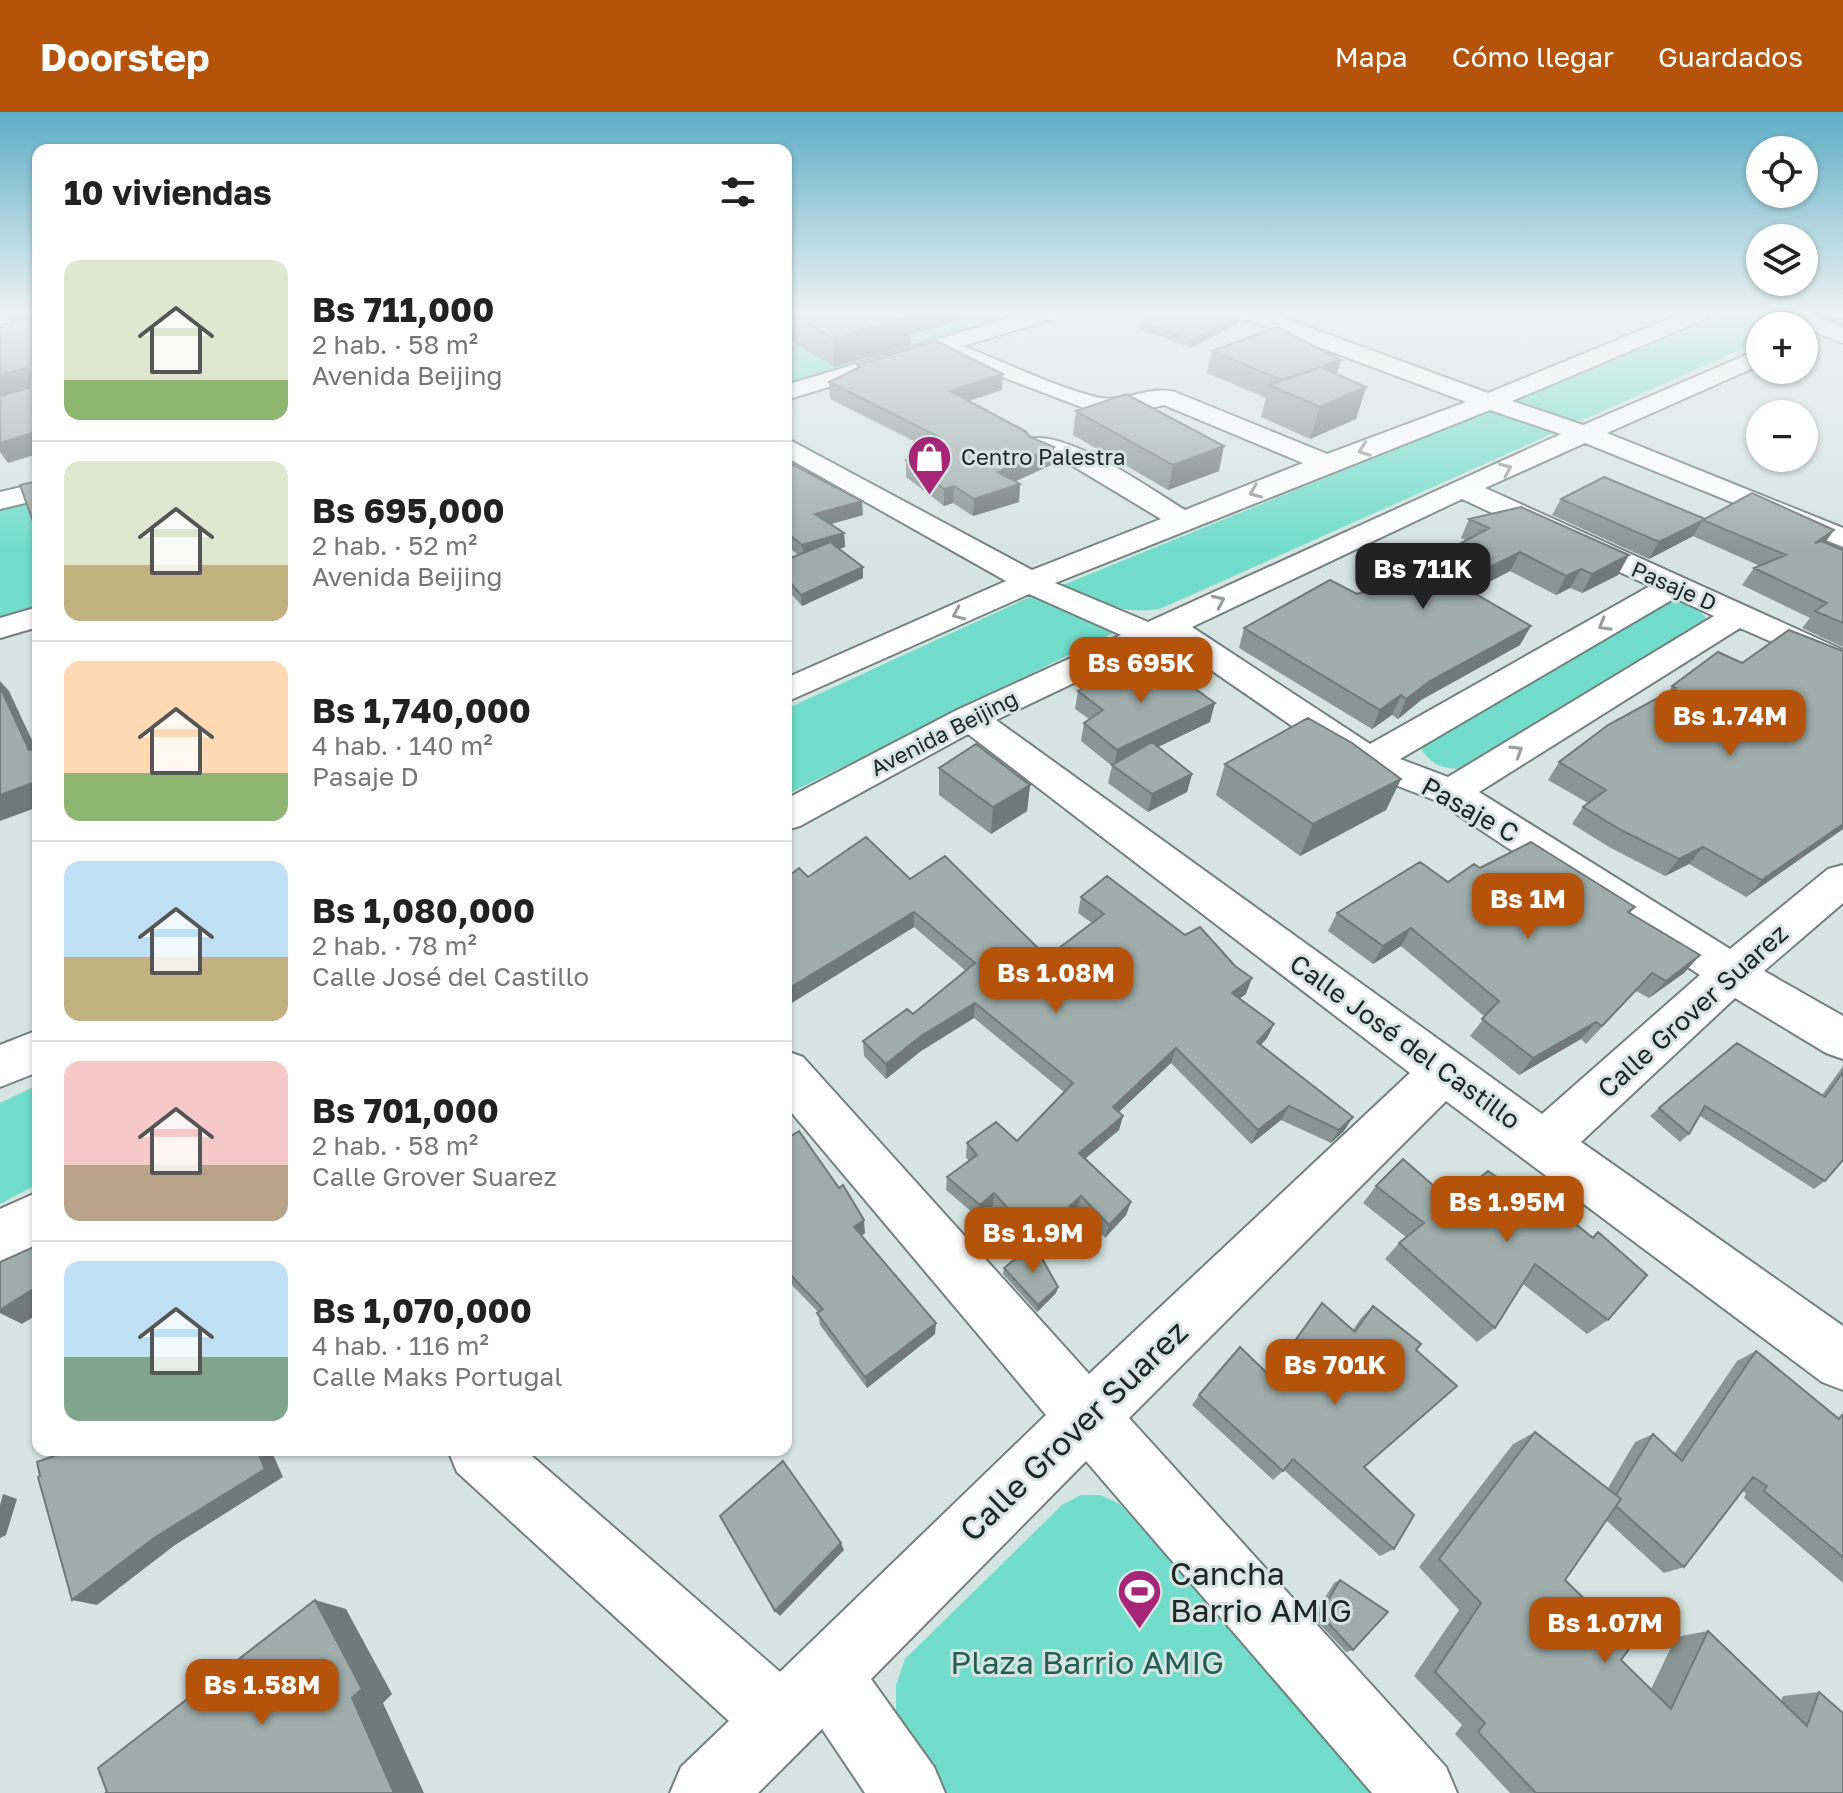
<!DOCTYPE html>
<html lang="es">
<head>
<meta charset="utf-8">
<style>
	body { margin:0; font-family:"Golos Text",sans-serif; background:#f6f6f6; color:#222; height:100vh; display:flex; flex-direction:column; font-size:30px; white-space:nowrap }
	* { box-sizing:border-box; margin:0 }
	p { font-size:26px; color:#767676 }
	.icon { flex:none; width:44px; height:44px; fill:none; stroke:currentColor; stroke-width:2; stroke-linecap:round; stroke-linejoin:round }
	.map { position:relative; flex:1; overflow:hidden }
	.side { position:absolute; left:32px; top:32px; width:760px; height:1312px; display:flex; flex-direction:column; background:#fff; border-radius:16px; box-shadow:0 2px 6px #0004 }
	.side>* { flex:none }
	.fabs { position:absolute; left:1746px; top:24px; display:grid; gap:16px }
	.fabs a { display:grid; place-items:center; width:72px; height:72px; border-radius:50%; background:#fff; box-shadow:0 2px 6px #0004; font-size:40px }
	.price { position:absolute; translate:-50% -68px; padding:0 18px; border-radius:16px; background:#b45309; color:#fff; font-size:26px; line-height:52px; filter:drop-shadow(0 2px 4px #0008) }
	.price::after { content:''; position:absolute; left:50%; top:48px; width:24px; height:18px; margin-left:-12px; background:inherit; clip-path:polygon(0 0,100% 0,50% 100%) }
	.price.current { background:#222; color:#fff }
	ul { padding:0; list-style:none }
	li { display:flex; align-items:center; gap:24px; height:200px; padding:0 32px }
	li+li { border-top:2px solid #e0e0e0 }
	li span { display:grid; place-items:center; flex:none; width:224px; height:160px; border-radius:16px; color:#555 }
	li>.icon { margin-inline-start:auto }
	span .icon { width:96px; height:96px; fill:#fffc; stroke-width:1 }
	li b { font-size:34px }
	h2 { display:flex; justify-content:space-between; align-items:center; height:96px; padding:0 32px; font-size:34px }
	header { display:flex; align-items:center; gap:48px; box-sizing:border-box; height:112px; padding:0 40px; background:#b45309; color:#fff }
	header strong { font-size:38px }
	nav { display:flex; gap:44px; margin-inline-start:auto; font-size:28px }
	.map>svg:first-child { display:block }
</style>
</head>
<body>
<header>
<strong>Doorstep</strong>
<nav><a>Mapa</a><a>Cómo llegar</a><a>Guardados</a></nav>
</header>
<div class="map">
<svg width="1843" height="1681" viewBox="0 0 1843 1681">
	<rect width="100%" height="100%" fill="#d6e5e2"/>
	<!-- green -->
	<path fill="#73ddcb" d="M786,202H1028L786,276Z
		M1728,202H1758L1791,214H1760V229L1162,496C1124,505 1094,488 1058,475Z
		M28,388L38,418V499L0,510V396Z
		M1032,484L1113,521L786,683V597Z
		M1668,489C1686,489 1700,494 1708,510L1472,656C1446,659 1429,655 1417,629Z
		M38,973V1072L0,1092V991Z
		M1081,1383H1100L1120,1392L1376,1681H945L896,1604V1573L905,1547L1062,1393Z"/>
	<g fill="none" stroke-linecap="round" stroke-linejoin="round">
		<!-- canal -->
		<path fill="#30a392" fill-rule="evenodd" d="M1804,202H1831L1843,207V220L1807,206Z"/>
		<defs>
			<path id="minor" d="M0,202H37L34,207L0,213Z
				M1022,202H1055L1052,207L963,234C1005,250 1052,274 1096,285C1123,292 1149,273 1175,280L1327,342L1466,290L1244,207L1241,202H1272L1488,281L1680,202H1709L1706,207L1512,289L1583,313L1760,237V253L1607,321L1843,416V435L1585,331L1485,376L1843,538V561L1740,516L1479,680L1730,837L1828,757L1843,753V791L1764,859L1843,904V947L1826,941L1735,886L1581,1030L1843,1214V1278L1822,1270L1446,989L1129,1306L1446,1655L1457,1681H1372L1086,1349L871,1567L934,1655L945,1681H865L822,1617L758,1681H670L681,1655L729,1609L457,1360L448,1338H525L780,1560L1046,1303L786,994V939L803,945L1089,1262L1410,961L968,622L800,714L786,718V687L957,598L1121,523L1029,482L786,590V566L1006,469L786,345V326L1032,458L1161,407L1063,348L1029,339L1025,333L1029,327C1068,318 1150,377 1185,398L1303,351L1164,293L1124,302L1094,300L940,241L786,288V273ZM1490,298L1561,322L1148,510L1055,471ZM1462,387L1650,474L1370,632L1192,515ZM1675,486L1714,504L1448,665L1400,647ZM1166,527L1356,658L1437,689L1700,863L1542,1002L996,608Z
				M1778,202H1808L1843,216V231L1781,207Z
				M38,371V388L0,397V380Z
				M38,495V515L0,526V506Z
				M38,918V960L0,975V933Z
				M38,1080V1133L0,1151V1097Z"/>
		</defs>
		<!-- minor casing -->
		<use href="#minor" stroke="#73817e" stroke-width="4"/>
		<!-- minor -->
		<use href="#minor" fill="#fff" fill-rule="evenodd"/>
	</g>
	<!-- wall -->
	<path fill="#8a9693" d="M786,202H980L910,223V233L834,255L786,226Z
		M1239,204L1237,212L1191,236L1139,217L1141,209Z
		M1212,239L1337,262L1366,275L1356,307L1310,327L1261,305L1266,286L1207,261Z
		M857,253L1002,278L969,289L1030,325L1054,335L1053,352L1015,369L1020,372L1019,390L973,404L953,391L944,394L906,365V348L932,338L830,287L829,270L857,256Z
		M1076,299L1219,359L1168,378L1073,323Z
		M786,349L863,403L831,412L844,421L845,435L839,437L863,466L802,494L786,476V448L798,443L786,433Z
		M1561,387L1705,407L1834,418L1825,430L1843,438V535L1802,516L1810,506L1742,473L1754,456L1760,454L1693,424L1649,447L1552,403Z
		M1469,407L1618,463L1582,481L1570,476L1556,483L1510,459L1471,479L1520,533L1421,588L1398,607L1392,603L1372,617L1239,536L1244,516L1382,474L1466,428L1461,426Z
		M1843,539V717L1746,785L1689,752L1665,764L1609,735L1572,712L1583,695L1588,691L1548,668L1559,650L1668,581L1672,574L1742,551Z
		M1120,572L1210,610L1158,635L1192,662L1187,680L1148,700L1108,671L1112,654L1081,629L1084,611L1089,607L1075,597L1078,579Z
		M1225,652L1401,667L1386,698L1300,744L1216,683Z
		M939,656L1030,673L1027,699L991,722L939,683Z
		M1480,756L1635,795L1630,801L1700,843L1684,861L1649,886L1636,879L1586,932L1581,927L1519,963L1470,924L1485,905L1401,834L1373,852L1328,819L1337,801L1448,770Z
		M808,765L910,767L1047,845L1092,811L1078,801L1081,785L1246,882L1240,886L1274,912L1267,926L1261,933L1344,1019L1331,1031L1281,1008L1251,1032L1171,951L1119,1000L1123,1004L1119,1018L1085,1047L1131,1090L1126,1103L1105,1126L1077,1097L1036,1135L1058,1175L1056,1181L1037,1200L1003,1162L1004,1156L1029,1135L993,1094L979,1106L946,1078L947,1065L969,1049L966,1045L967,1031L1017,1029L1064,980L974,906L921,939L886,967L864,944L863,929L913,902L966,859L914,815L790,892L786,887V766Z
		M1843,954V1048L1825,1069L1814,1077L1700,1004L1689,1022L1680,1030L1650,1004L1659,996L1822,983Z
		M786,1027L865,1121L862,1123L935,1222L867,1276L820,1213L818,1200L786,1167Z
		M1522,1068L1592,1125L1598,1120L1608,1208L1587,1222L1523,1172L1495,1216L1477,1230L1385,1147L1399,1131L1406,1125L1363,1091L1376,1074L1451,1089L1513,1077Z
		M1322,1191L1353,1218L1361,1206L1373,1194L1416,1238L1364,1355L1394,1437L1380,1444L1284,1358L1273,1368L1192,1293L1199,1283L1269,1263L1312,1204Z
		M1756,1239L1837,1305L1843,1304V1471L1744,1386L1746,1381L1742,1379L1684,1455L1664,1461L1606,1408L1565,1468L1621,1548L1651,1577L1676,1525L1708,1519L1781,1589L1783,1584L1819,1580L1843,1681H1510L1455,1622L1462,1613L1414,1564L1459,1498L1419,1455L1513,1332L1535,1320L1608,1376L1635,1330L1653,1322L1674,1342L1737,1249Z
		M1340,1468L1353,1538L1346,1540L1313,1505L1334,1471Z"/>
	<!-- shaded-wall -->
	<path fill="#707a78" d="M5,202H37L38,207L10,210Z
		M897,202H980L910,223V233L834,255L833,226Z
		M1239,204L1237,212L1191,236L1192,228Z
		M1341,248L1335,270L1282,268Z
		M26,256L37,274L0,284V263Z
		M1003,262L1002,278L950,295V279Z
		M1366,275L1356,307L1310,327L1320,295Z
		M38,319V342L8,351L0,340V331Z
		M1224,334L1219,359L1168,378L1173,353Z
		M1054,335L1053,352L997,378L998,360Z
		M1020,372L1019,390L973,404L974,387Z
		M954,374L953,391L944,394V377Z
		M862,389L863,403L816,416L815,402Z
		M1703,408L1693,424L1649,447L1659,430Z
		M1834,418L1822,435L1815,431Z
		M844,421L845,435L804,448L802,433Z
		M1520,440L1510,459L1449,491L1457,471Z
		M1629,443L1618,463L1582,481L1592,462Z
		M863,455V466L802,494L801,483Z
		M1581,457L1570,476L1556,483L1566,464Z
		M1531,514L1520,533L1421,588L1398,607L1406,587L1430,569Z
		M0,569L9,579L38,641L29,638L0,575Z
		M1401,583L1392,603L1372,617L1380,598Z
		M1215,591L1210,610L1114,656L1117,638Z
		M1192,662L1187,680L1148,700L1152,682Z
		M1401,667L1386,698L1300,744L1313,712Z
		M38,669V695L0,709V683Z
		M1030,673L1027,699L991,722L993,695Z
		M1843,712V717L1746,785L1762,768Z
		M1703,735L1689,752L1665,764L1679,747Z
		M914,800V815L790,892L788,877Z
		M1411,816L1401,834L1373,852L1383,834Z
		M1700,843L1684,861L1649,886L1666,869Z
		M1252,866L1246,882L1226,896L1232,881Z
		M975,891L974,906L921,939L886,967V952L921,924Z
		M1596,910L1581,927L1519,963L1533,946Z
		M1274,912L1267,926L1251,944L1257,930Z
		M1176,936L1171,951L1109,1009L1113,995Z
		M1289,994L1281,1008L1251,1032L1258,1018Z
		M1123,1004L1119,1018L1075,1055L1079,1041Z
		M1353,1005L1344,1019L1331,1031L1339,1018Z
		M994,1081L993,1094L979,1106L980,1093Z
		M1081,1084L1077,1097L1032,1138L1035,1126Z
		M1131,1090L1126,1103L1105,1126L1109,1113Z
		M864,1108L865,1121L856,1128L854,1115Z
		M38,1174V1202L22,1212L0,1201V1198Z
		M1058,1175L1056,1181L1037,1200L1038,1193Z
		M936,1211L935,1222L867,1276L865,1265Z
		M257,1338H271L283,1365L175,1433L97,1493L72,1488Z
		M3,1382L17,1387L6,1423L0,1426V1393Z
		M841,1431L844,1438L780,1504L775,1499Z
		M315,1488L346,1497L392,1582L383,1591L424,1681H394L352,1586Z"/>
	<!-- building -->
	<path fill="#a0aeab" stroke="#707a78" stroke-width="2" d="M30,202H38V319L0,331V284L29,276L30,259L26,256L0,263V213L30,208Z
		M790,202H904L910,204L833,226Z
		M1159,202H1231L1239,204L1192,228L1141,209Z
		M1277,215L1341,248L1282,268L1212,239Z
		M936,229L1003,262L950,279L1025,319L1030,325L1054,335L998,360L1020,372L974,387L954,374L944,377L906,348L943,334L932,328L939,325L829,270L860,255L857,253Z
		M1321,255L1366,275L1320,295L1269,273Z
		M1126,282L1224,334L1173,353L1076,299Z
		M786,349L862,389L815,402L844,421L802,433L786,420Z
		M1604,365L1705,407L1752,381L1834,418L1815,431L1821,429L1843,438V511L1815,499L1827,491L1754,456L1786,443L1703,408L1659,430L1561,387Z
		M38,369V411L34,412L20,373Z
		M1521,395L1629,443L1592,462L1581,457L1566,464L1520,440L1457,471L1531,514L1430,569L1406,587L1401,583L1380,598L1244,516L1330,468L1357,482L1382,474L1489,416L1469,407Z
		M830,430L863,455L801,483L786,466V448Z
		M1789,518L1843,539V712L1762,768L1703,735L1679,747L1621,718L1583,695L1606,678L1559,650L1608,613L1676,576L1672,574L1718,540L1742,551Z
		M1162,553L1215,591L1117,638L1084,611L1103,598L1078,579L1106,563L1120,572Z
		M0,575L29,638L38,635V669L0,683Z
		M1308,606L1352,631L1401,667L1313,712L1225,652Z
		M1152,630L1192,662L1152,682L1112,653Z
		M976,632L1030,673L993,695L939,656Z
		M866,725L910,767L945,744L1047,845L1104,802L1081,785L1107,764L1185,823L1200,815L1235,854L1252,866L1232,881L1274,912L1257,930L1353,1005L1339,1018L1289,994L1258,1018L1176,936L1113,995L1123,1004L1079,1041L1131,1090L1109,1113L1081,1084L1035,1126L994,1081L980,1093L947,1065L977,1043L967,1031L996,1010L1017,1029L1073,971L975,891L921,924L886,952L863,929L907,897L913,902L975,851L914,800L788,877L786,875V766L799,756L808,765Z
		M1531,730L1635,795L1628,800L1700,843L1666,869L1652,861L1602,914L1596,910L1533,946L1482,907L1499,889L1411,816L1383,834L1337,801L1420,750L1448,770L1474,752L1480,756Z
		M1737,931L1825,985L1843,960V1048L1825,1069L1705,994L1689,1022L1659,996Z
		M799,1019L839,1076L843,1073L864,1108L854,1115L936,1211L865,1265L817,1201L823,1197L786,1158V1027Z
		M1403,1047L1451,1089L1488,1059L1514,1077L1522,1068L1593,1126L1598,1120L1647,1163L1608,1208L1535,1152L1495,1216L1399,1131L1424,1111L1376,1074Z
		M1034,1132L1058,1175L1038,1193L1004,1156Z
		M38,1133V1174L0,1198V1150Z
		M1322,1191L1355,1220L1373,1194L1421,1232L1416,1238L1457,1274L1364,1355L1414,1403L1394,1437L1293,1347L1283,1359L1199,1283L1240,1235L1270,1264Z
		M1756,1239L1839,1307L1842,1303L1843,1304V1445L1764,1379L1767,1374L1753,1365L1684,1455L1616,1394L1621,1387L1616,1383L1653,1322L1682,1349Z
		M1535,1320L1621,1387L1565,1468L1632,1533L1621,1548L1671,1597L1708,1519L1807,1614L1819,1580L1843,1601V1681H1536L1478,1620L1485,1611L1435,1560L1481,1491L1439,1447Z
		M71,1338H257L265,1357L154,1426L72,1488L38,1365L40,1364L37,1350Z
		M783,1349L841,1431L775,1499L720,1404Z
		M1340,1468L1388,1500L1353,1538L1320,1502Z
		M315,1488L362,1577L352,1586L394,1681H105L107,1680L98,1656Z"/>
	<!-- one-way arrows -->
	<defs><path id="oneway-chevron" d="M-2-3.5L2.5 0L-2 3.5" fill="none" stroke-width="1.6" stroke-linecap="round" stroke-linejoin="round" transform="scale(2)"/></defs>
	<g stroke="#9b9d9d">
		<use href="#oneway-chevron" transform="translate(1364 338) rotate(160)"/>
		<use href="#oneway-chevron" transform="translate(1506 357) rotate(-23)"/>
		<use href="#oneway-chevron" transform="translate(1255 380) rotate(158)"/>
		<use href="#oneway-chevron" transform="translate(1219 489) rotate(-25)"/>
		<use href="#oneway-chevron" transform="translate(958 502) rotate(156)"/>
		<use href="#oneway-chevron" transform="translate(1604 513) rotate(150)"/>
		<use href="#oneway-chevron" transform="translate(1517 639) rotate(-32)"/>
	</g>
	<!-- sky -->
	<linearGradient id="sky" x2="0" y2="1"><stop stop-color="#5eadc6"/><stop offset="0.46" stop-color="#edf3f2"/><stop offset="1" stop-color="#edf3f2" stop-opacity="0"/></linearGradient>
	<rect width="1843" height="437" fill="url(#sky)"/>
	<!-- icons -->
	<defs>
		<symbol id="shop-pin" viewBox="-11 -11 22 30"><path d="M0 17L-7.5 6A9.5 9.5 0 1 1 7.5 6Z" fill="#a52677" stroke="#d6e5e2"/><path d="M-5-2.5h2.3a2.7 3.5 0 0 1 5.4 0H5L5.5 6h-11ZM-1.5-2.5h3a1.5 2.3 0 0 0-3 0Z" fill="#fff"/></symbol>
		<symbol id="stadium-pin" viewBox="-11 -11 22 30"><path d="M0 17L-7.5 6A9.5 9.5 0 1 1 7.5 6Z" fill="#a52677" stroke="#d6e5e2"/><path d="M0-5a6.5 5 0 1 0 0 10a6.5 5 0 1 0 0-10ZM-3.5-1.8h7v3.6h-7Z" fill="#fff"/></symbol>
	</defs>
	<g fill-rule="evenodd">
		<use href="#shop-pin" x="904" y="320" width="51" height="69"/>
		<use href="#stadium-pin" x="1114" y="1454" width="51" height="69"/>
	</g>
	<g text-anchor="middle" stroke-width="6" stroke-linejoin="round" paint-order="stroke">
		<!-- far-poi labels -->
		<g font-size="22" fill="#202625" stroke="#d6e5e2" text-anchor="start">
			<text x="961" y="353">Centro Palestra</text>
		</g>
		<!-- far-street labels -->
		<g font-size="22" fill="#202625" stroke="#d6e5e2">
			<text transform="translate(1674 474) rotate(24)" y="8">Pasaje D</text>
			<text transform="translate(944 621) rotate(-27)" y="8">Avenida Beijing</text>
		</g>
		<!-- street labels -->
		<g font-size="26" fill="#202625" stroke="#d6e5e2">
			<text transform="translate(1470 698) rotate(29)" y="9">Pasaje C</text>
			<text transform="translate(1693 899) rotate(-42)" y="9">Calle Grover Suarez</text>
			<text transform="translate(1405 930) rotate(36)" y="9">Calle José del Castillo</text>
		</g>
		<!-- near-street labels -->
		<g font-size="32" fill="#202625" stroke="#d6e5e2">
			<text transform="translate(1074 1319) rotate(-44)" y="11">Calle Grover Suarez</text>
		</g>
		<!-- near-poi labels -->
		<g font-size="32" fill="#202625" stroke="#d6e5e2" text-anchor="start">
			<text x="1170" y="1473">Cancha<tspan x="1170" dy="37">Barrio AMIG</tspan></text>
		</g>
		<!-- near-park labels -->
		<g font-size="32" fill="#235f56" stroke="#d6e5e2">
			<text x="1087" y="1562">Plaza Barrio AMIG</text>
		</g>
	</g>
</svg>
<div class="fabs">
<a><svg class="icon" aria-label="locate" viewBox="0 0 24 24"><circle cx="12" cy="12" r="6"/><path d="M12 2v4M12 18v4M2 12h4M18 12h4"/></svg></a>
<a><svg class="icon" aria-label="layers" viewBox="0 0 24 24"><path d="M12 4l9 5-9 5-9-5zM3 14l9 5 9-5"/></svg></a>
<a>+</a>
<a>−</a>
</div>
<b class="price current" style="left:1423px;top:499px">Bs 711K</b>
<b class="price" style="left:1141px;top:593px">Bs 695K</b>
<b class="price" style="left:1730px;top:646px">Bs 1.74M</b>
<b class="price" style="left:1528px;top:829px">Bs 1M</b>
<b class="price" style="left:1056px;top:903px">Bs 1.08M</b>
<b class="price" style="left:1507px;top:1132px">Bs 1.95M</b>
<b class="price" style="left:1033px;top:1163px">Bs 1.9M</b>
<b class="price" style="left:1335px;top:1295px">Bs 701K</b>
<b class="price" style="left:1605px;top:1553px">Bs 1.07M</b>
<b class="price" style="left:262px;top:1615px">Bs 1.58M</b>
<section class="side">
<h2>10 viviendas<svg class="icon" aria-label="filters" viewBox="0 0 24 24"><path d="M4 7h16M4 17h16"/><circle cx="9" cy="7" r="2"/><circle cx="15" cy="17" r="2"/></svg></h2>
<ul>
<li><span style="background:linear-gradient(#dfe7d0 75%,#8fb573 0)"><svg class="icon" aria-label="home" viewBox="0 0 24 24"><path d="M3 11l9-7 9 7M6 9v11h12V9"/></svg></span><div><b>Bs 711,000</b><p>2 hab. · 58 m²</p><p>Avenida Beijing</p></div></li>
<li><span style="background:linear-gradient(#dfe7d0 65%,#c2b280 0)"><svg class="icon" aria-label="home" viewBox="0 0 24 24"><path d="M3 11l9-7 9 7M6 9v11h12V9"/></svg></span><div><b>Bs 695,000</b><p>2 hab. · 52 m²</p><p>Avenida Beijing</p></div></li>
<li><span style="background:linear-gradient(#ffd9b3 70%,#8fb573 0)"><svg class="icon" aria-label="home" viewBox="0 0 24 24"><path d="M3 11l9-7 9 7M6 9v11h12V9"/></svg></span><div><b>Bs 1,740,000</b><p>4 hab. · 140 m²</p><p>Pasaje D</p></div></li>
<li><span style="background:linear-gradient(#bfe0f5 60%,#c2b280 0)"><svg class="icon" aria-label="home" viewBox="0 0 24 24"><path d="M3 11l9-7 9 7M6 9v11h12V9"/></svg></span><div><b>Bs 1,080,000</b><p>2 hab. · 78 m²</p><p>Calle José del Castillo</p></div></li>
<li><span style="background:linear-gradient(#f6c9c9 65%,#b9a48a 0)"><svg class="icon" aria-label="home" viewBox="0 0 24 24"><path d="M3 11l9-7 9 7M6 9v11h12V9"/></svg></span><div><b>Bs 701,000</b><p>2 hab. · 58 m²</p><p>Calle Grover Suarez</p></div></li>
<li><span style="background:linear-gradient(#bfe0f5 60%,#7fa58c 0)"><svg class="icon" aria-label="home" viewBox="0 0 24 24"><path d="M3 11l9-7 9 7M6 9v11h12V9"/></svg></span><div><b>Bs 1,070,000</b><p>4 hab. · 116 m²</p><p>Calle Maks Portugal</p></div></li>
</ul>
</section>
</div>
</body>
</html>
